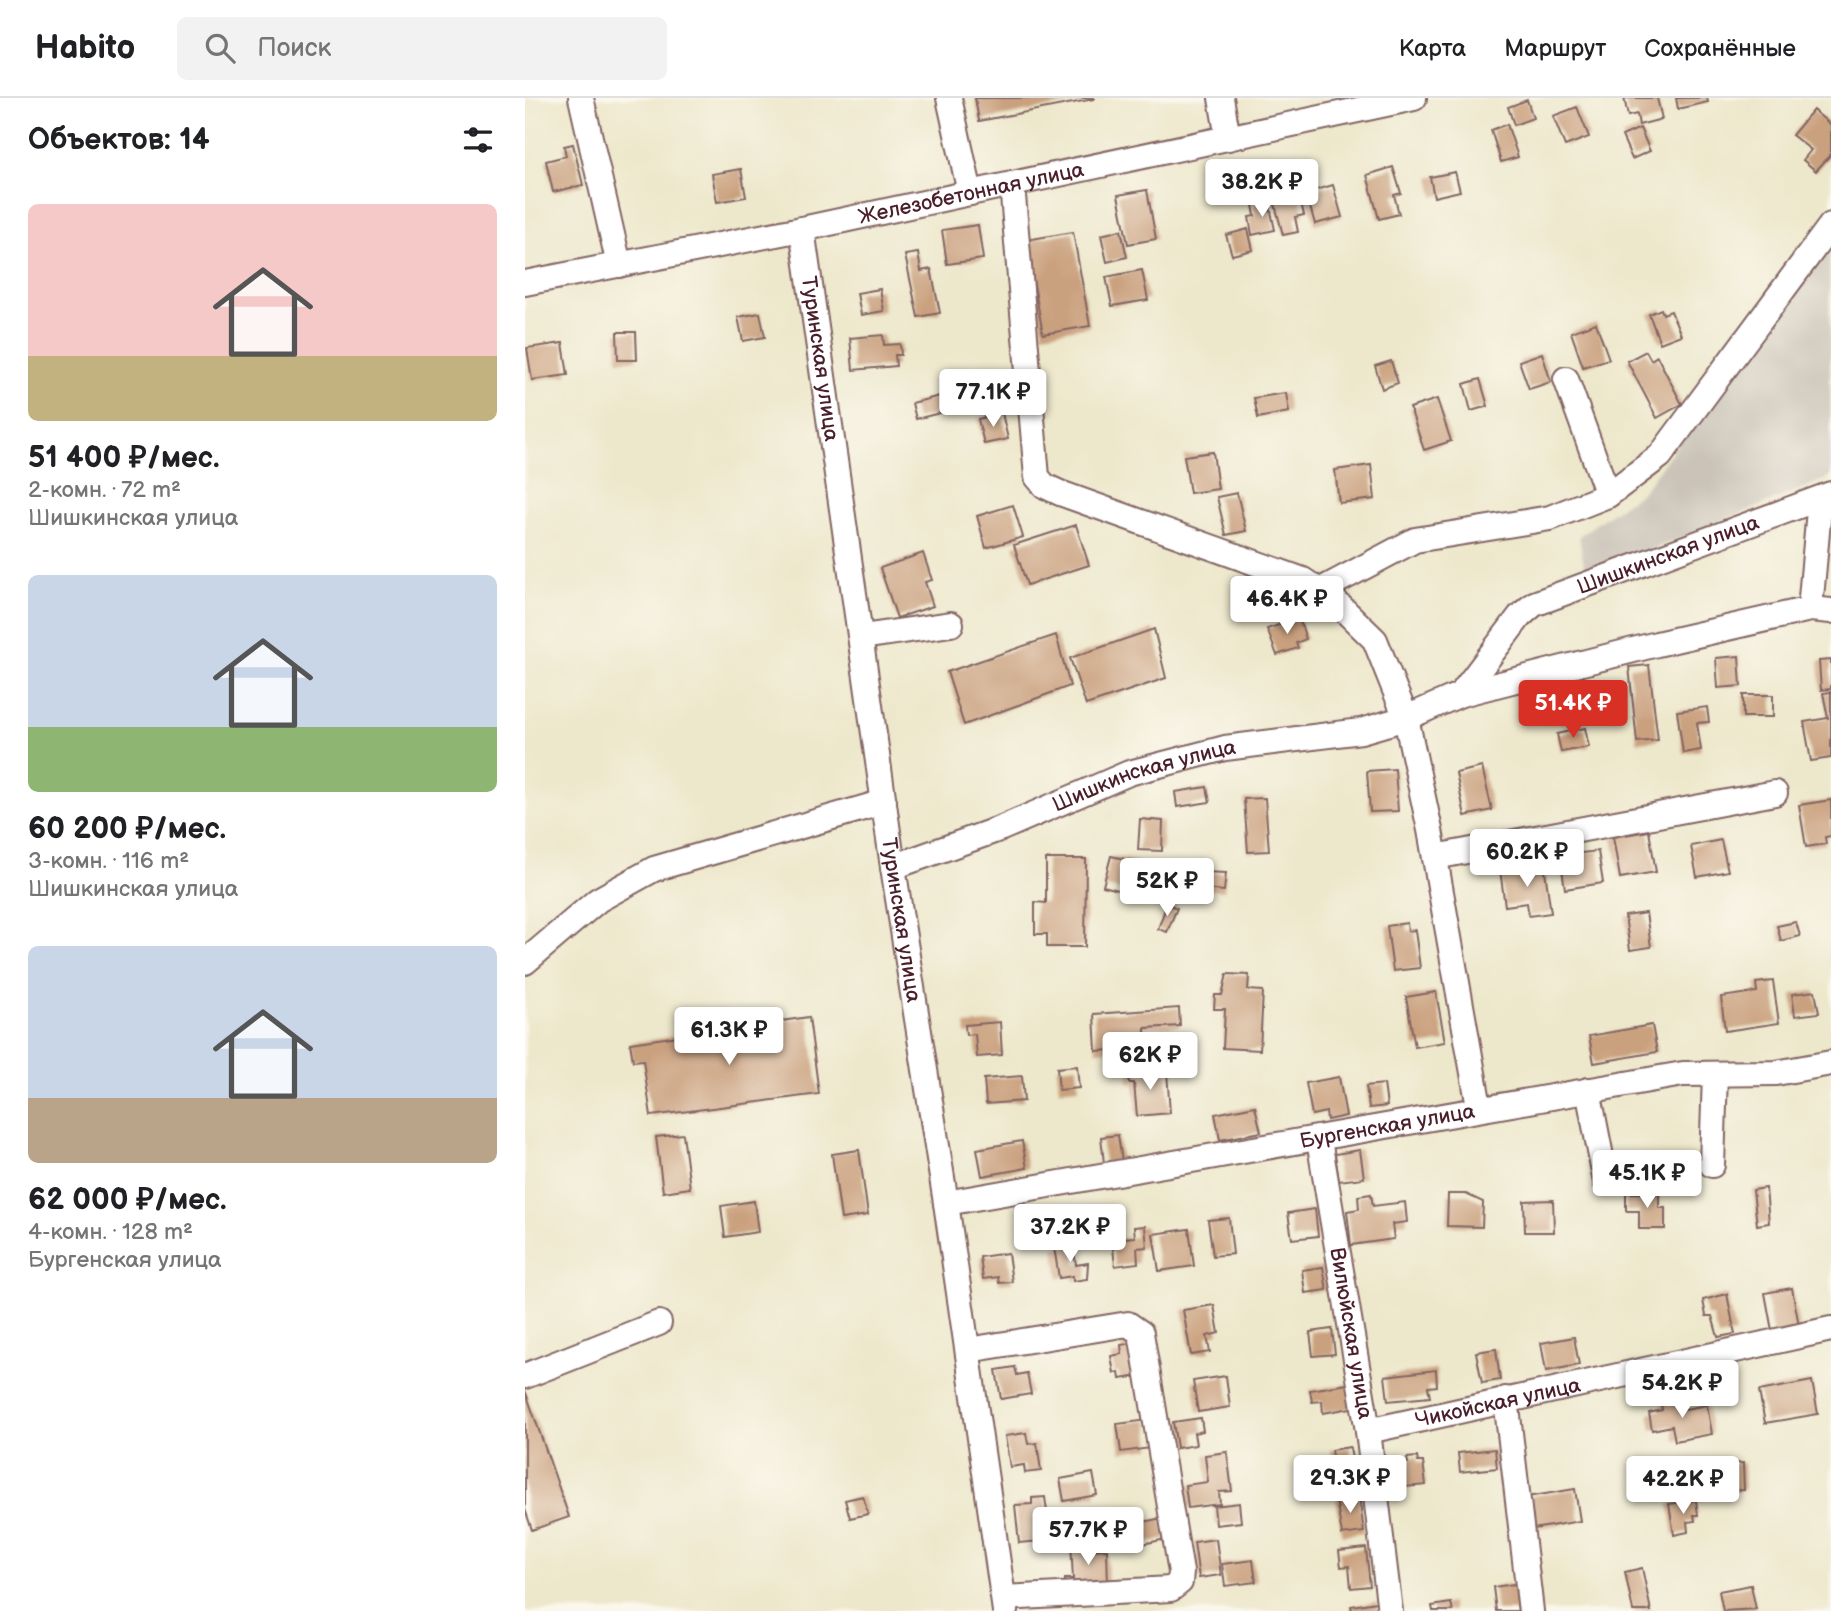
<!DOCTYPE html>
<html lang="ru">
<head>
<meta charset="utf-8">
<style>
	body { margin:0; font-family:"Balsamiq Sans",sans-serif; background:#f2f2f2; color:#202124; height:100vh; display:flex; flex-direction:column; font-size:26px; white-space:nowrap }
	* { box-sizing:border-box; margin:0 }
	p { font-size:23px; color:#757577 }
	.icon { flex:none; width:38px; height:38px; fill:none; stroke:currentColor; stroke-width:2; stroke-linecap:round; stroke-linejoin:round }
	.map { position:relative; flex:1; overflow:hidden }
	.drawer { display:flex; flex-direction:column; background:#fff; width:525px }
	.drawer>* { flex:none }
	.price { position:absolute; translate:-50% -60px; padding:0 16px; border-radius:7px; background:#fff; color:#222; font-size:23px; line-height:46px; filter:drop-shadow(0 2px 4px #0008) }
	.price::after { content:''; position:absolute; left:50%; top:42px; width:21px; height:16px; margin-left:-10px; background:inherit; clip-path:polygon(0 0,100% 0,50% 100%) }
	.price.on { background:#d93025; color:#fff }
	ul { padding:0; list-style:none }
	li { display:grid; align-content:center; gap:14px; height:371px; padding:0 28px }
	li span { display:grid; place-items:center; height:217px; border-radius:10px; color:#555 }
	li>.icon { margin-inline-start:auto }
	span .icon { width:126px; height:126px; fill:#fffc; stroke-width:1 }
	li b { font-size:30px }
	h2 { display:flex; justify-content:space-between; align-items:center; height:84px; padding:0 28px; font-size:30px }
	header { display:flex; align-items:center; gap:42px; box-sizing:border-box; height:98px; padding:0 35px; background:#fff; border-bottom:2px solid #e0e0e0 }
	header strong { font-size:33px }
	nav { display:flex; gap:38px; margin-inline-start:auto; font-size:24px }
	.search { width:490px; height:63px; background:#f2f2f2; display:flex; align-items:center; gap:18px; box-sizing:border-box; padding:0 24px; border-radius:10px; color:#757577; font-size:26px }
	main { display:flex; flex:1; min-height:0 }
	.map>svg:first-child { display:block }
</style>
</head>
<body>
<header>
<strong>Habito</strong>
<div class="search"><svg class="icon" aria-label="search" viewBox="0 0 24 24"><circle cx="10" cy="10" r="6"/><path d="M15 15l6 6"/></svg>Поиск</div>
<nav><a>Карта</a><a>Маршрут</a><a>Сохранённые</a></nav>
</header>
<main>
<section class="drawer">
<h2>Объектов: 14<svg class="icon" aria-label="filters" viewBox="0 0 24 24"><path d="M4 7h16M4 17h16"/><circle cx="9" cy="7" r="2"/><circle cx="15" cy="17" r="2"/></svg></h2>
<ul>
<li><span style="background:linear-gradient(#f6c9c9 70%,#c2b280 0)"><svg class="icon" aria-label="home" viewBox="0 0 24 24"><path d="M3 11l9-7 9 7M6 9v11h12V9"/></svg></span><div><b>51 400 ₽/мес.</b><p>2-комн. · 72 m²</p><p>Шишкинская улица</p></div></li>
<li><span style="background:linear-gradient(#c9d6e8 70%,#8fb573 0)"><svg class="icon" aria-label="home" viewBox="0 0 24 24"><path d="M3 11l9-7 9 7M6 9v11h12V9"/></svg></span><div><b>60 200 ₽/мес.</b><p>3-комн. · 116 m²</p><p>Шишкинская улица</p></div></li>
<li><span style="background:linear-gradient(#c9d6e8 70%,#b9a48a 0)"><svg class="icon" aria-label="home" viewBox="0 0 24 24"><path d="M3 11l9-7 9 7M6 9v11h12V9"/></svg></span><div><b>62 000 ₽/мес.</b><p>4-комн. · 128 m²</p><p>Бургенская улица</p></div></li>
</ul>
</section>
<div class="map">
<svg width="1306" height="1513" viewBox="0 0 1306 1513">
	<rect width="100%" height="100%" fill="#fbf7ec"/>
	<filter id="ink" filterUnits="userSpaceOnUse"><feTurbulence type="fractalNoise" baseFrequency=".0143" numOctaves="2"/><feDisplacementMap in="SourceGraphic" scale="14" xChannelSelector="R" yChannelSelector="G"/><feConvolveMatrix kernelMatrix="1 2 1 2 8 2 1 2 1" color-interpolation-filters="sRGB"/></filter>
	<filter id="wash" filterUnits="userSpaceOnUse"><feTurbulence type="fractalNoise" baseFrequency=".00686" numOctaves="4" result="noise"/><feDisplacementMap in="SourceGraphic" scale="28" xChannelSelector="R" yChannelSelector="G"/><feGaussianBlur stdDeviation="1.57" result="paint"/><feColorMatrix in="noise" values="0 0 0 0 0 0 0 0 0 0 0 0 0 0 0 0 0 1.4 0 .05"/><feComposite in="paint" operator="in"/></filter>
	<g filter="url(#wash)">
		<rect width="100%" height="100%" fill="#ede7cb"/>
		<!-- industrial -->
		<path fill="#cbc3b8" d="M1304,144L1306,379L1061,478L1054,438L1118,393Z"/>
		<g id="blocks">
			<!-- building -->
			<path fill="#caa17f" d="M450,0H569V1L454,23Z
				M1099,0H1132L1137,21L1114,27L1112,16L1103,18Z
				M1151,0H1182L1183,4L1153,11Z
				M1002,2L1008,20L989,27L983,9Z
				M1052,9L1064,39L1040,48L1028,18Z
				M1288,12L1306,27V56L1291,73L1278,62L1286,52L1267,37Z
				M982,26L993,59L976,64L966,32Z
				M1115,30L1125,53L1107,61L1097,38Z
				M48,46L58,87L28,94L21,63L41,58L39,48Z
				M868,69L876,95L869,97L874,116L854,121L842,77Z
				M216,71L221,99L192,104L187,76Z
				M930,74L935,93L909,99L905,79Z
				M808,87L817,119L790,126L781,95Z
				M622,92L631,141L603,146L593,97Z
				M773,93L779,117L770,119L773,134L758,137L748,99Z
				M744,104L750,132L727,137L724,119L730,118L728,107Z
				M453,127L458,161L422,166L417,132Z
				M723,131L728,152L707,157L701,137Z
				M596,132L602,159L582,164L576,137Z
				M548,134L565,228L518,236L501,142Z
				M393,155L396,173L406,171L415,215L393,219L380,157Z
				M617,172L623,202L587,208L581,179Z
				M355,191L359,213L336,217L332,195Z
				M1136,211L1138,216L1146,213L1156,237L1135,245L1124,216Z
				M235,215L240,239L218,243L213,219Z
				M1071,225L1084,261L1058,269L1046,234Z
				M92,234H111L112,262H93Z
				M358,237L359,247L375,246L376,257H370L371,268L328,272L325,240Z
				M38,245L43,277L7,282L2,250Z
				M1121,253L1126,262L1132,258L1157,306L1132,320L1102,263Z
				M1017,255L1026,284L1004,291L994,263Z
				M866,263L873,285L857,291L850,268Z
				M955,281L963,308L946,313L939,286Z
				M761,295L764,314L733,320L729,300Z
				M419,297L423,313L391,321L387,305Z
				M912,301L926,343L899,352L885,310Z
				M477,315L483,341L459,346L453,321Z
				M688,354L693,391L665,395L659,358Z
				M846,367L850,401L814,405L810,372Z
				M712,395L721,433L701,437L692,399Z
				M488,407L498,439L461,450L452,418Z
				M551,427L564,467L502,487L489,447Z
				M398,455L407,482L400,484L408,508L372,520L355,470Z
				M774,520L781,541L771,545L773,550L752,557L742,531Z
				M629,531L641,580L561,607L545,560Z
				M531,537L545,588L439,627L422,574Z
				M1214,558L1216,588L1193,590L1191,560Z
				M1306,562V591L1296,592L1294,563Z
				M1124,567L1133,642L1112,644L1104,569Z
				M1306,594V660L1286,663L1279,624L1303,620L1298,595Z
				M1218,597H1248V619H1218Z
				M1036,603L1039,623L1019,626L1016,606Z
				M1182,609L1184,624L1172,625L1176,652L1158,655L1152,613Z
				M1060,630L1064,649L1036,654L1032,636Z
				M957,669L967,712L940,718L931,675Z
				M870,671L873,713L845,714L842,673Z
				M682,689L685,704L652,709L650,694Z
				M740,700L744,753L723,754L719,701Z
				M1306,702V738L1300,739L1301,746L1281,749L1274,707Z
				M615,721L638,723L637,753L613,752Z
				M1124,733L1131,774L1095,780L1088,739Z
				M1196,742L1203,773L1172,779L1166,748Z
				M1047,749L1048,756L1073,753L1078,785L1040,791L1034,751Z
				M586,758L613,764L605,795L578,788Z
				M521,761H561L560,849H522V836H510V804L521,805Z
				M1019,766L1026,815L1004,818L1002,805L980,808L975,772Z
				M678,774L701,775L699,793L677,791Z
				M642,806L652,810L642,834L633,831Z
				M1121,815L1126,849L1105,852L1100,818Z
				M1271,824L1275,838L1256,843L1252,828Z
				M882,825L883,833L890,832L895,870L868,873L862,828Z
				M702,876L724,877L723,892L738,893L735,952L698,950L700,911H689L690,897H697Z
				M1248,883L1254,925L1200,933L1196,899L1232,894L1231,885Z
				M1290,893L1294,915L1270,918L1267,896Z
				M911,894L920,944L890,949L881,899Z
				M654,910L655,928L620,930V940L588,942L589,952L571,953L569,916Z
				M284,919L294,996L126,1018L118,962L108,963L105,945Z
				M475,924L477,957L452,959L450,936L441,937L440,927Z
				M1127,927L1132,954L1069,965L1064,938Z
				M552,968L554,990L534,992L532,970Z
				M614,970V976L642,974L645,1015L612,1018L609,985H604L603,971Z
				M497,978L499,1003L461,1006L459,981Z
				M814,979L821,1018L802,1022L801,1014L787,1017L781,985Z
				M859,986L862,1008L844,1010L841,988Z
				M730,1008L736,1034L695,1042L690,1016Z
				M158,1036L165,1090L138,1094L131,1039Z
				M593,1037L597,1063L579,1065L576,1039Z
				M497,1043L502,1070L457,1078L452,1051Z
				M334,1052L343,1117L316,1121L307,1056Z
				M835,1052L839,1080L814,1083L810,1056Z
				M1241,1090L1244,1125L1232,1127L1228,1092Z
				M1101,1095H1134V1110H1140V1131H1114V1113H1101Z
				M846,1096L848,1108L880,1104L882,1124L867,1126L869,1141L826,1147L822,1113L834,1111L833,1098Z
				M923,1096H941L958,1104L957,1129L922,1128Z
				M1028,1102L1029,1134H1000L999,1103Z
				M229,1103L233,1134L200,1139L196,1108Z
				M790,1111L793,1138L767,1141L763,1115Z
				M704,1120L708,1156L688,1158L683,1122Z
				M620,1128L622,1149L612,1150L613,1165L590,1168L587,1141L610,1139L609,1129Z
				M664,1131L669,1168L634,1173L628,1136Z
				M548,1146L551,1167L563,1165L562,1181L548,1183V1178L534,1180L529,1149Z
				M483,1155L487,1184L474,1185L473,1179L458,1181L455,1159Z
				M798,1169L802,1192L780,1195L777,1172Z
				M1267,1190L1275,1233L1248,1238L1240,1195Z
				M1202,1196L1210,1236L1193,1239L1187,1218H1181L1178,1202Z
				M689,1207L694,1235L682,1238L685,1254L666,1257L658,1212Z
				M807,1231L810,1256L788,1258L785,1234Z
				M1049,1239L1054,1267L1021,1273L1016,1245Z
				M609,1245L614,1278L595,1281L594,1274L589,1275L586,1258L597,1256L596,1247Z
				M971,1251L975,1282L957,1285L951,1254Z
				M490,1269L492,1277L502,1275L506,1296L476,1301L471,1272Z
				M911,1272L912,1288L903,1289L905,1299L863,1303L860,1278Z
				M701,1278L705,1309L673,1314L668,1283Z
				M1287,1283L1293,1316L1240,1325L1234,1293Z
				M823,1286L826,1310L798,1315L797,1303L787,1304L785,1292Z
				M0,1292L44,1419L7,1432L0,1411Z
				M1157,1301L1160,1311L1182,1307L1187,1336L1150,1343L1147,1328L1127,1332L1124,1315L1137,1312L1136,1305Z
				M676,1320L678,1333L669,1335L671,1347L652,1350L648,1324Z
				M623,1322L626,1350L596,1354L592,1326Z
				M501,1335L503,1346L512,1345L516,1373L500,1375L499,1367L485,1369L480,1338Z
				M825,1349L829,1375L810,1378L806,1352Z
				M970,1351L972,1370L935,1374L933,1355Z
				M702,1354L707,1393L694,1394L695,1406L663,1410L660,1387L683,1384L680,1357Z
				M892,1359L893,1364H898L901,1387L868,1390L866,1367L883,1365L882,1360Z
				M1218,1365L1219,1392L1202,1393L1200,1366Z
				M568,1375L572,1397L539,1403L535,1381Z
				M1050,1391L1055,1423L1008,1431L1002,1399Z
				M338,1398L343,1416L325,1420L320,1402Z
				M834,1398L839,1434L817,1437L811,1401Z
				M520,1399L522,1414H531L532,1426H525L527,1442L494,1445L490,1407L507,1406V1400Z
				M1171,1402L1173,1417H1169L1170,1423L1162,1424L1163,1434L1149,1437L1144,1406Z
				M714,1405L716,1424L691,1427L689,1408Z
				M637,1420L641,1441L613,1447L609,1426Z
				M691,1441L696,1477L674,1480L669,1444Z
				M546,1444H563V1452L582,1451L583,1489L540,1490V1481H548Z
				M841,1450L845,1488L826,1490L824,1468L816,1469L814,1453Z
				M728,1462L731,1484L700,1488L697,1466Z
				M1117,1470L1126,1513H1108L1100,1474Z
				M990,1486L993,1513H971L968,1489Z
				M1226,1487L1231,1511L1198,1513L1194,1493Z
				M852,1504L854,1513H827L826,1508Z
				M926,1505L928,1513H908L907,1508Z"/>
		</g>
	</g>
	<g filter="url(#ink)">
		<use href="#blocks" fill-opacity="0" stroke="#836563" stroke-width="2"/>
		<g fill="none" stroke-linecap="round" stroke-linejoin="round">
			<defs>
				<g id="minor">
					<path d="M56,0L94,167"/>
					<path d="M424,0L445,95"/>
					<path d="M696,0L703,40"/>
					<path d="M487,86L512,379L520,388L535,395L778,482L812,505L850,542L881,620L905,732L954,1009"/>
					<path id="s1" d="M277,131L368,769L421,1105L480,1513"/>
					<path id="s2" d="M0,185L277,131L889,0"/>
					<path d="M1041,281L1083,397"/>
					<path d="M794,493L890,442L1025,420L1083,397L1135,358L1306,127"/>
					<path d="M1285,511L1295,401"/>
					<path d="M337,539L426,526"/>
					<path id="s3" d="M936,596L995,518L1009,506L1306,396"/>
					<path d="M910,759L1250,695"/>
					<path id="s4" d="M368,769L477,730L604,675L700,650L836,633L881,620L936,596L1132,546L1285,511L1306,513"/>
					<path d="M0,864L73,802L129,771L359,704"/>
					<path d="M1063,992L1081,1084"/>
					<path id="s5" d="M794,1042L843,1333L865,1513"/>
					<path d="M1187,1067L1190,976"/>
					<path id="s6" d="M421,1105L1158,976L1251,975L1306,965"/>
					<path d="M443,1252L603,1226L616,1235L656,1474L655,1484L646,1491L479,1500"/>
					<path d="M0,1278L134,1225"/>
					<path d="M981,1301L1006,1513"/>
					<path id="s7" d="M843,1333L1306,1231"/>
				</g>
			</defs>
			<!-- minor casing -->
			<use href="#minor" stroke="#836563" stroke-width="28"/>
			<!-- minor -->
			<use href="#minor" stroke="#fff" stroke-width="24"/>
		</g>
	</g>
	<g text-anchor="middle" stroke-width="5" stroke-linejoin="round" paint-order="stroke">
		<!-- street labels -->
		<g font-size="21" fill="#4a1f2b" stroke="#fbf7ec">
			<text dy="7" stroke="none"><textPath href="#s2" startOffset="455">Железобетонная улица</textPath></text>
			<text dy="7" stroke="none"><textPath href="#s1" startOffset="131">Туринская улица</textPath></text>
			<text dy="7" stroke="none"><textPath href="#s3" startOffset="259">Шишкинская улица</textPath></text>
			<text dy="7" stroke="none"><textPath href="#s4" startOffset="268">Шишкинская улица</textPath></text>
			<text dy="7" stroke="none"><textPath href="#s1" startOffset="698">Туринская улица</textPath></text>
			<text dy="7" stroke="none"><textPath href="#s6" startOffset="448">Бургенская улица</textPath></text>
			<text dy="7" stroke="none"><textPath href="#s5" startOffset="196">Вилюйская улица</textPath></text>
			<text dy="7" stroke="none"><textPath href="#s7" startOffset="133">Чикойская улица</textPath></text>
		</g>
	</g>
</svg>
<b class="price" style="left:737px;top:121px">38.2K ₽</b>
<b class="price" style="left:468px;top:331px">77.1K ₽</b>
<b class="price" style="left:762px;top:538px">46.4K ₽</b>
<b class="price on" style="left:1048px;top:642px">51.4K ₽</b>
<b class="price" style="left:1002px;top:791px">60.2K ₽</b>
<b class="price" style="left:642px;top:820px">52K ₽</b>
<b class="price" style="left:204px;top:969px">61.3K ₽</b>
<b class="price" style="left:625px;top:994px">62K ₽</b>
<b class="price" style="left:1122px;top:1112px">45.1K ₽</b>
<b class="price" style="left:545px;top:1166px">37.2K ₽</b>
<b class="price" style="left:1157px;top:1322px">54.2K ₽</b>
<b class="price" style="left:825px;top:1417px">29.3K ₽</b>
<b class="price" style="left:1158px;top:1418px">42.2K ₽</b>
<b class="price" style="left:563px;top:1469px">57.7K ₽</b>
</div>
</main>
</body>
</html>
